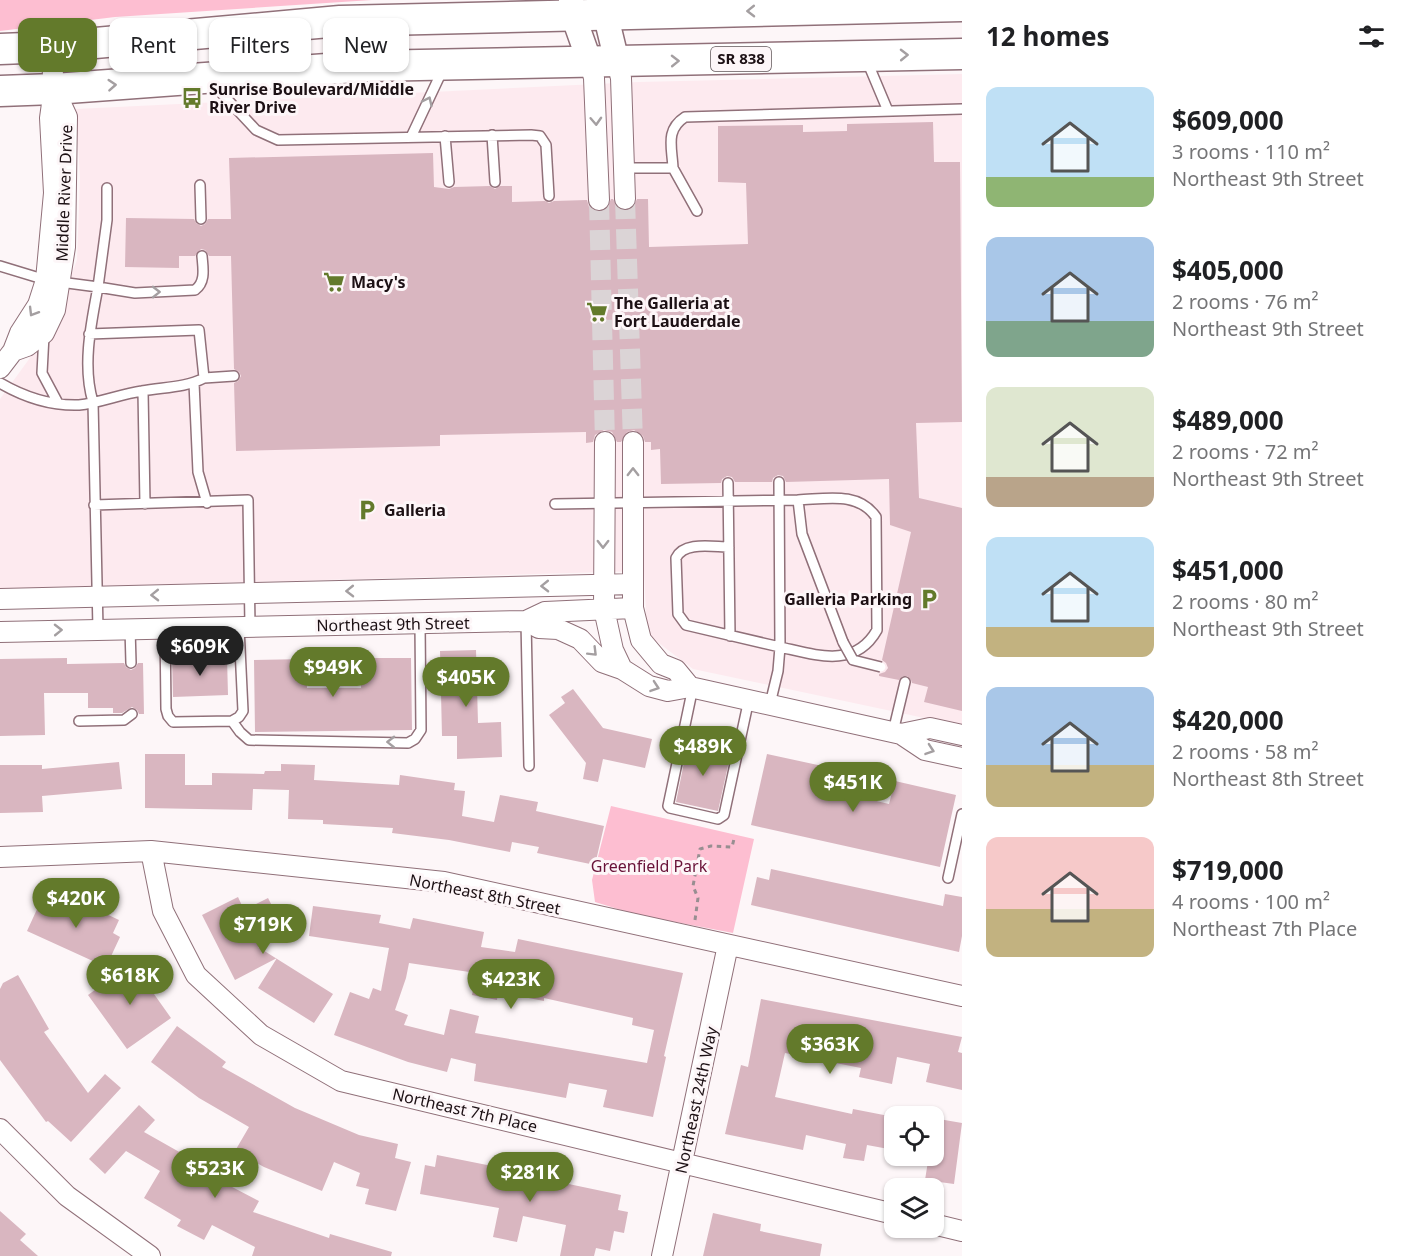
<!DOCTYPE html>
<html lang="en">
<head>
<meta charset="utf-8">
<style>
	body { margin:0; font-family:"Noto Sans",sans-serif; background:#f6f6f6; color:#202124; height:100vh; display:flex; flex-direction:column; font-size:22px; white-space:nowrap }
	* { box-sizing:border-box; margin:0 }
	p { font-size:20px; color:#757577 }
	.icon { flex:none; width:33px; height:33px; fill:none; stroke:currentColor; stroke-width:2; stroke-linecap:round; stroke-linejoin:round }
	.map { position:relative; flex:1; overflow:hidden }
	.drawer { display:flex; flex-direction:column; background:#fff; width:450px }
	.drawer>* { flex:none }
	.banner { position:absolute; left:18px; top:18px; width:570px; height:54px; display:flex; gap:12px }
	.fabs { position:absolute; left:884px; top:1106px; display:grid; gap:12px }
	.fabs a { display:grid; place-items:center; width:60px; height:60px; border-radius:12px; background:#fff; box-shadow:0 2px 4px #0004; font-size:30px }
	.price { position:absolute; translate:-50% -51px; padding:0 14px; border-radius:21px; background:#637a2b; color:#fff; font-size:20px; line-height:39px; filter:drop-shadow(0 2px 3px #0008) }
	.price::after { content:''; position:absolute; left:50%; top:36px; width:18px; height:14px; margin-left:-9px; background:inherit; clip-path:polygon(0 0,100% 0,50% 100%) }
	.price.active { background:#222; color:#fff }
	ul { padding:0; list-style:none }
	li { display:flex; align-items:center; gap:18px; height:150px; padding:0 24px }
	li span { display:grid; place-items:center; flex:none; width:168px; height:120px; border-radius:12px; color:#555 }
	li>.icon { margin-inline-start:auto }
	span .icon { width:72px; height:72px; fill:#fffc; stroke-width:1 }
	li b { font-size:26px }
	h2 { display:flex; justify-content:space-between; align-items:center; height:72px; padding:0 24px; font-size:26px }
	.tag { padding:0 21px; border-radius:12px; background:#fff; box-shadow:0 2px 4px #0004; font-size:21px; line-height:54px }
	.tag.active { background:#637a2b; color:#fff }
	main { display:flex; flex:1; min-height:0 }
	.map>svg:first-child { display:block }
</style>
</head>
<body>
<main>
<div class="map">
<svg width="962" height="1256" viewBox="0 0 962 1256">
	<rect width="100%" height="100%" fill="#fdf6f8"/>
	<!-- built -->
	<path fill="#fdeaef" d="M962,74V726L693,669L647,634L644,571L0,589V399L51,329L77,260L80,178L76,109L639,82Z"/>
	<!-- green -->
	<path fill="#fdbed1" d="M0,0H372L115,17L0,31Z
		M611,806L754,839L733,933L634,914L595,902L592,880Z"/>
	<!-- building -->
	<path fill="#d9b6c0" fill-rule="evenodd" d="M933,122L934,162H960L962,422L916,423L919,498L962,508V711L924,702L928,687L912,683L911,680L907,676H903L899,680L879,676V674L885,672L888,668L886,663L882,660L911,532L890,525L889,479L786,482L783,476L778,475L773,478L772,482H735L732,477L727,476L722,479L721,483L661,484L660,449L651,450V442H645L643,436L634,430L627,432L621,442H617L612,432L604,430L595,435L593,442L586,443V432L440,435V446L236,451L234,383L238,381L241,376L239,372L234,369L231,256H209L205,250L201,249L195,256H179V268L125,267L126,218L194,219L196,223L201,226L205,224L208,219H231L229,158L433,153L434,187L449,189L454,187L490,186L495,189L500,186H512V202L545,201L549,203L554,201L587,200L589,207L599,212L606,210L611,199H613L619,209L625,211L632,209L637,199H648L649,247L748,244L746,183L718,182V126L803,125V132L847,131V124Z
		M476,650L478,723L501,722L502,757L457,759V736H442L440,651Z
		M67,658V664L124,663L126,667L131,670L135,668L138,663H143L144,714H139L137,710L132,707L122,713H113V708H88V693H44L45,735L0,736V659Z
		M172,658H227L228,695L173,697Z
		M361,658H411L412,730L255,732L254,660L306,659L307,688H361Z
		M573,689L603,728L652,739L645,768L603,759L598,782L583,779L586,763L549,715L565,703L561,697Z
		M688,743L731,752L718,811L676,802Z
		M145,754H185V785H212V773L264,774L265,771H281V764L315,765L314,780L399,785L400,775L455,783L454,790L465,791L462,816L494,822L500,795L538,802L536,811L604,826L595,865L537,853L539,847L512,842L510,852L449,840L392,833L393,828L323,824V820L288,819L289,790L253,789L252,810L145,808Z
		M767,754L827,767L822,788L889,804L895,781L956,795L940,867L751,825Z
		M119,762L122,789L42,796L43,812L0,813V765H42V769Z
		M771,869L943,906L945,894L962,897V936L959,952L751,905L757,877L769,880Z
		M44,894L78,910L81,902L119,920L113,933L120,937L106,967L27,931Z
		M238,897L244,910L268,898L286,933L258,947L333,994L314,1023L258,988L277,958L235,980L202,915Z
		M313,906L381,915L379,923L410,929L413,918L484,932L481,947L515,952L518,939L683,973L664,1056L666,1057L653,1117L603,1107L607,1090L569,1083L566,1098L474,1081L476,1064L451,1058L447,1072L408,1062L334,1035L350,992L369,999L373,988L381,991L389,948L309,936ZM409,963L476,973L472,995L497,1000L498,992L544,1001V998L633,1018L632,1025L654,1030L647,1063L475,1033L479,1016L450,1009L444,1035L404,1025L408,1015L395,1010L406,978Z
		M132,963L171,1018L127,1049L88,995Z
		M18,975L49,1029L44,1032L88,1093L105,1074L121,1088L71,1142L48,1121L46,1122L0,1060V989L3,983Z
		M761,999L962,1037L958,1052L962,1053V1090L926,1082L930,1064L897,1057L892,1084L859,1077L861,1068L785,1053L775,1097L852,1114L853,1109L894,1117V1150L867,1145L864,1161L843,1158L846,1144L806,1135L803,1150L725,1134L741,1065L748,1067Z
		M177,1026L226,1062L222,1067L295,1108L359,1135L398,1144L395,1158L411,1162L396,1211L365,1204L369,1189L356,1186L360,1173L334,1162L322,1191L264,1167L235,1151L249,1127L199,1098L151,1062Z
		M139,1105L155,1120L144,1132L197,1162L194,1167L259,1201L253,1212L329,1238L330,1234L392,1252L391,1256H252L255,1247L212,1225L204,1240L177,1226L181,1220L144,1198L160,1171L126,1151L105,1174L89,1159Z
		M933,1118L962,1123L954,1184L925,1180L929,1155H933Z
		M437,1155L497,1167V1169L621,1195L618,1210L628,1212L624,1233L614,1231L610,1251L596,1248L594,1256H560L566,1225L523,1216L517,1242L493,1237L499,1208L420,1194L425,1165L435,1167Z
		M0,1211L26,1234L20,1240L38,1256H0Z
		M713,1213L761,1224L760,1231L822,1244L820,1256H703Z"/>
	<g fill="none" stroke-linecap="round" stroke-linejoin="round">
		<!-- minor-tunnel -->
		<path stroke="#dbd4d6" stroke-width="20" stroke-dasharray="20 10" stroke-linecap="butt" d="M625,199L633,442
			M599,200L605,442"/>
		<defs>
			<path id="service" d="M867,61L888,111
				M213,84L256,130L278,140L531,135L540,136L546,145L549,196
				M492,135L495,182
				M445,136L449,182
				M411,137L443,69
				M624,168H673L697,211
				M673,168C672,147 665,130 685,117L962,109
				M200,185L201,219
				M107,188V220L98,287L135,293L195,290C206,282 203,268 202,256
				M0,266L46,280
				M60,282L98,287C91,324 82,366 93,402L98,629
				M44,335L42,373L58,403
				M204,378L234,376
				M0,383C24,397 50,406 79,405C99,403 121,394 142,391C162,387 185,388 204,378L199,330L89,334
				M194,383L198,472L207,503
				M143,391L145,504
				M728,483L730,636
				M555,504L798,500L802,534L843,642
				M94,505L248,500L250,626
				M729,547C713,547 684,541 676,558L678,614L686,625L780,647L779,482
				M526,621L529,766
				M165,627L166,709L168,716L173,722L232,721
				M239,627L243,711L239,717L232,721L240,732L249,740L408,743L415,739L421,730L420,624
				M130,628L131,663
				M693,687L668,806L670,808L718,819L724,815L749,699
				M770,704L778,671L780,647C816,655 855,669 877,630L876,517C858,491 826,499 798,500
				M79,721L124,720L132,714
				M893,732L905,682
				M948,878L962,814"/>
			<path id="minor" d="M617,62L621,78L625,199
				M590,63L594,78L599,200
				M13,351L27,346L44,333L55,310L65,247L67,117L54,89
				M0,368L13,351L20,333L38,305L46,280L54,193L50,118L54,89L51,47
				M605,442L604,609L613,650L622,669L649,686L668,691L690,687L901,734L925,750L962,758
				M633,442V608L641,640L661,664L676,670L690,687
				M0,599L633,584
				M526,621L539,628L558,629L580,639L602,662L622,669
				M0,632L526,621L545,612L633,608
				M901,734L930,728L962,735
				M151,851L163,911L196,975L261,1035L341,1081L894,1214
				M0,857L151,851L444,882L962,996
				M0,1129L67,1196L150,1256
				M933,1224L962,1231
				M662,1256L728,945"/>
			<path id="tertiary" d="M571,0L573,15L590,63
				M602,0L617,62"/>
			<path id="primary" d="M0,49L51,47L340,21L962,6
				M0,91L54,89L368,66L962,54"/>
		</defs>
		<!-- service casing -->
		<use href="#service" stroke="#907079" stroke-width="12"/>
		<!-- minor casing -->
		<use href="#minor" stroke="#907079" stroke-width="22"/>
		<!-- tertiary casing -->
		<use href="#tertiary" stroke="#907079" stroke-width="27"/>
		<!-- primary casing -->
		<use href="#primary" stroke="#907079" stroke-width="33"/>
		<!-- path -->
		<path stroke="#988e91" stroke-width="3" stroke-dasharray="4.5 4.5" stroke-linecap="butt" d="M695,920L698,898L693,886L700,849L711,846L732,847L734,839"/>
		<!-- service -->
		<use href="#service" stroke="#fff" stroke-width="9"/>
		<!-- minor -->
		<use href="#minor" stroke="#fff" stroke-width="20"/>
		<!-- tertiary -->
		<use href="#tertiary" stroke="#fff" stroke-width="24"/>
		<!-- primary -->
		<use href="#primary" stroke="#fff" stroke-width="30"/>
		<defs>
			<path id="service-bridge" d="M843,642L853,660L881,667"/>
		</defs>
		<!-- service-bridge casing -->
		<use href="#service-bridge" stroke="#907079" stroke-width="12" stroke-linecap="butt"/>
		<!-- service-bridge -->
		<use href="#service-bridge" stroke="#fff" stroke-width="9"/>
	</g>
	<!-- one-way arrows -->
	<defs><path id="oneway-chevron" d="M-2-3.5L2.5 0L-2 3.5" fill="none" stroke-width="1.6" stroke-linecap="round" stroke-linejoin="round" transform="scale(1.5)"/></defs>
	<g stroke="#a49fa1">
		<use href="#oneway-chevron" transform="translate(751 11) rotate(179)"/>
		<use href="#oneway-chevron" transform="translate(904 55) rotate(-1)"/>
		<use href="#oneway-chevron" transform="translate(675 61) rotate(-1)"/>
		<use href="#oneway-chevron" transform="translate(112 85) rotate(-4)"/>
		<use href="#oneway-chevron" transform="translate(428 101) rotate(-65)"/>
		<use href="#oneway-chevron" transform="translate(596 121) rotate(87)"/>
		<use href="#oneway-chevron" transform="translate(156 292) rotate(-1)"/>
		<use href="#oneway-chevron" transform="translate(33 312) rotate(121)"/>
		<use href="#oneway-chevron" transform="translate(633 472) rotate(-90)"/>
		<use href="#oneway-chevron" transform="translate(603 544) rotate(90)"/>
		<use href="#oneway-chevron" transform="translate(545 586) rotate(179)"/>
		<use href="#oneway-chevron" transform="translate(350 591) rotate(179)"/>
		<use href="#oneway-chevron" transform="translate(155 595) rotate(179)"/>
		<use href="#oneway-chevron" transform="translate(58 630) rotate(-1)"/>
		<use href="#oneway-chevron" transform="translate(593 652) rotate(45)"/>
		<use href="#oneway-chevron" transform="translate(655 687) rotate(19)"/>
		<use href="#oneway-chevron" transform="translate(391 742) rotate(-179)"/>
		<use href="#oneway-chevron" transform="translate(930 750) rotate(19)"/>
	</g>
	<!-- icons -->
	<defs>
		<symbol id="bus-bare" viewBox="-9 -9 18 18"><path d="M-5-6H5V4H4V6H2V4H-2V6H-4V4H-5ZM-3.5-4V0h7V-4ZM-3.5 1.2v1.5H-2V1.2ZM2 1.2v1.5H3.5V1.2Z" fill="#637a2b" stroke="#fdf6f8" stroke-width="2.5" paint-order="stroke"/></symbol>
		<symbol id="supermarket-bare" viewBox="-9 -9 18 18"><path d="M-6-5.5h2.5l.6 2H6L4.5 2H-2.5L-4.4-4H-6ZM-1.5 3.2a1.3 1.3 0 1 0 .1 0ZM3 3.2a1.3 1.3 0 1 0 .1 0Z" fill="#637a2b" stroke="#fdf6f8" stroke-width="2.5" paint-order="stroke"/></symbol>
		<symbol id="parking-bare" viewBox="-9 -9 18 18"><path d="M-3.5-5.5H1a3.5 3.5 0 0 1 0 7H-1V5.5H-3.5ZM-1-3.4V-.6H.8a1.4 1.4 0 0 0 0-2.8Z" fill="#637a2b" stroke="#fdf6f8" stroke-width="2.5" paint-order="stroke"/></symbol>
	</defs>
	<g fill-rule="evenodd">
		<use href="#bus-bare" x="177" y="83" width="30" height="30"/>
		<use href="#supermarket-bare" x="319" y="267" width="30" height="30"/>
		<use href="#supermarket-bare" x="582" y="297" width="30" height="30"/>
		<use href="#parking-bare" x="352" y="495" width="30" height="30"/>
		<use href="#parking-bare" x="914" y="584" width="30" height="30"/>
	</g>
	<g text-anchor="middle" stroke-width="6" stroke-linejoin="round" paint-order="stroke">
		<!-- shield labels -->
		<rect fill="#fdf6f8" stroke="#605558" stroke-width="1.5" x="711" y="47" width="60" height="24" rx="4.5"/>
		<g font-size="15" font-weight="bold" fill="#1c1014">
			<text x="741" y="64">SR 838</text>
		</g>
		<!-- poi labels -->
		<g font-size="16" font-weight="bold" fill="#1c1014" stroke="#fdf6f8" text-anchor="start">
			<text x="209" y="95">Sunrise Boulevard/Middle<tspan x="209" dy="18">River Drive</tspan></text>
			<text x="351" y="288">Macy's</text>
			<text x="614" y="309">The Galleria at<tspan x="614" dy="18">Fort Lauderdale</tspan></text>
			<text x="384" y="516">Galleria</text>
			<text x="912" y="605" text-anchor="end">Galleria Parking</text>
		</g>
		<!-- street labels -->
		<g font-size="16" fill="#1c1014" stroke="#fdf6f8">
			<text transform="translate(64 193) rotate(-88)" y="6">Middle River Drive</text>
			<text transform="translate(393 624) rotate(-1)" y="6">Northeast 9th Street</text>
			<text transform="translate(485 894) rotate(11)" y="6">Northeast 8th Street</text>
			<text transform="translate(696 1100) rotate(-78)" y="6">Northeast 24th Way</text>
			<text transform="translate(465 1110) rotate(13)" y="6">Northeast 7th Place</text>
		</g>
		<!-- park labels -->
		<g font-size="16" fill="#681238" stroke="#fdf6f8">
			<text x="649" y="872">Greenfield Park</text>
		</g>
	</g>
</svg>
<div class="fabs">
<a><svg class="icon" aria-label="locate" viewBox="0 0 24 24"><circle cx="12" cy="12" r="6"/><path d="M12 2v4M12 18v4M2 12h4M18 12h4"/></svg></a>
<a><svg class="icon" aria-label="layers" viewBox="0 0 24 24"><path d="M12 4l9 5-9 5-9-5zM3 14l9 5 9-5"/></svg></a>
</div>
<b class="price active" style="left:200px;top:677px">$609K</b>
<b class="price" style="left:333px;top:698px">$949K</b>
<b class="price" style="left:466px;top:708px">$405K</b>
<b class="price" style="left:703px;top:777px">$489K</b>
<b class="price" style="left:853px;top:813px">$451K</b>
<b class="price" style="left:76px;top:929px">$420K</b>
<b class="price" style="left:263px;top:955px">$719K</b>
<b class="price" style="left:130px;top:1006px">$618K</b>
<b class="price" style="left:511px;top:1010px">$423K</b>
<b class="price" style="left:830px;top:1075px">$363K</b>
<b class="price" style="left:215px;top:1199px">$523K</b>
<b class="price" style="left:530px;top:1203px">$281K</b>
<div class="banner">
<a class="tag active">Buy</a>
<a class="tag">Rent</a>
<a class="tag">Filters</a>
<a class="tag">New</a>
</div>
</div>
<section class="drawer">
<h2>12 homes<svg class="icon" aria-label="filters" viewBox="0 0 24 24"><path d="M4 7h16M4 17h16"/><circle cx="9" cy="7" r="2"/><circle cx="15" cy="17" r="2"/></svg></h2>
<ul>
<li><span style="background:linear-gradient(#bfe0f5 75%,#8fb573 0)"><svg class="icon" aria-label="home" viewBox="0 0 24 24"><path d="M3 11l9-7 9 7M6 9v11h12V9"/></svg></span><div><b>$609,000</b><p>3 rooms · 110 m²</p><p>Northeast 9th Street</p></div></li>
<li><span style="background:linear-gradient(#a9c7e8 70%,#7fa58c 0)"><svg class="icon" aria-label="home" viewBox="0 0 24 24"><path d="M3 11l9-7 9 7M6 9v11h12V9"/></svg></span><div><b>$405,000</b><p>2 rooms · 76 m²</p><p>Northeast 9th Street</p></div></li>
<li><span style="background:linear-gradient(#dfe7d0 75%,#b9a48a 0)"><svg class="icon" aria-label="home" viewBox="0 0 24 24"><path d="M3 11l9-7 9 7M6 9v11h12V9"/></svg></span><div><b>$489,000</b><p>2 rooms · 72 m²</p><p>Northeast 9th Street</p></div></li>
<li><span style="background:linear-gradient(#bfe0f5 75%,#c2b280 0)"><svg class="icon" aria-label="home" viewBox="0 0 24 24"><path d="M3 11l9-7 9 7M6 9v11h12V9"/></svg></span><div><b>$451,000</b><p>2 rooms · 80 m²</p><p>Northeast 9th Street</p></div></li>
<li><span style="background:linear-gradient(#a9c7e8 65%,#c2b280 0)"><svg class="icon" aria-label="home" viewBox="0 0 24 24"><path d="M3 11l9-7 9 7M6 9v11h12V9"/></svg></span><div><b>$420,000</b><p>2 rooms · 58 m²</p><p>Northeast 8th Street</p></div></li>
<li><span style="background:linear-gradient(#f6c9c9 60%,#c2b280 0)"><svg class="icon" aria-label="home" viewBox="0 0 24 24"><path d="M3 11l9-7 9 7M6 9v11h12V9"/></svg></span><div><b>$719,000</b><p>4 rooms · 100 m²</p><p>Northeast 7th Place</p></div></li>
</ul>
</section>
</main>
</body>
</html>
